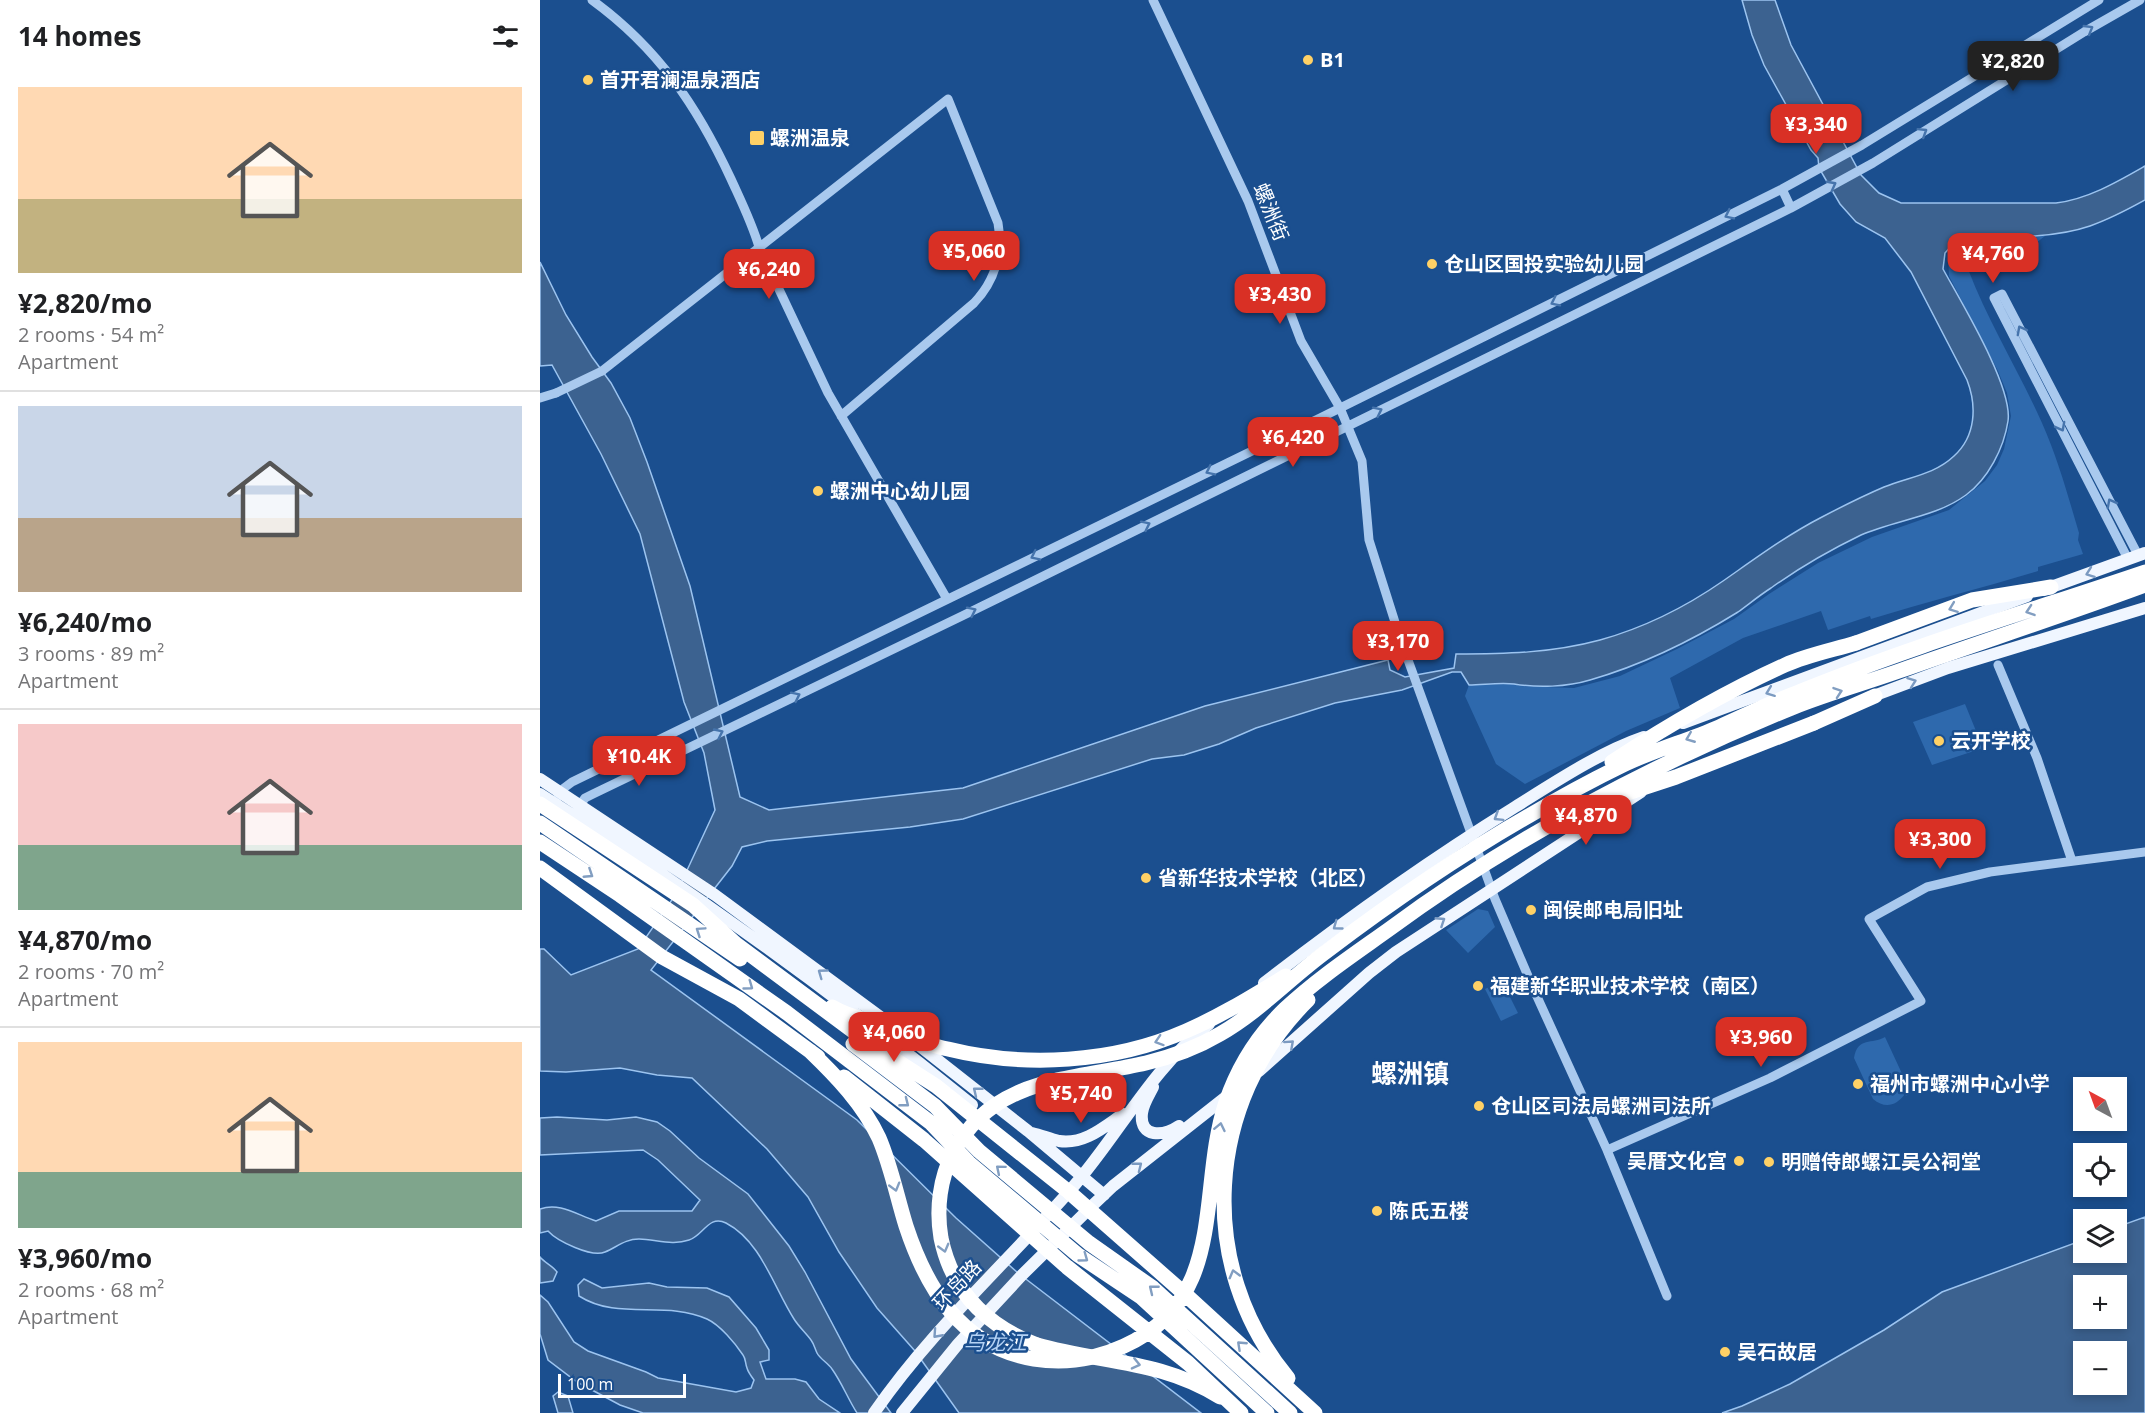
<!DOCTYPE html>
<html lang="en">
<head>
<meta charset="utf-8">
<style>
	body { margin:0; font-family:"Open Sans","Noto Sans SC",sans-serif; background:#f6f6f6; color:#202124; height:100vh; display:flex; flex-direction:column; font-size:22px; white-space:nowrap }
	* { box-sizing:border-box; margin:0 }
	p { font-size:20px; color:#757577 }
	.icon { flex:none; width:33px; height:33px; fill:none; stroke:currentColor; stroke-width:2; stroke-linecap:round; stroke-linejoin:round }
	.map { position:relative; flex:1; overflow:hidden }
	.drawer { display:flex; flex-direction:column; background:#fff; width:540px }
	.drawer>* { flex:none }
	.needle { width:39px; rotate:319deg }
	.buttons { position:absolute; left:1533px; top:1077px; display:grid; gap:12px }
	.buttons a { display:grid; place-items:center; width:54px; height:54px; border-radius:0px; background:#fff; box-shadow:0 3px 9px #0003; font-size:30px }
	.scale { position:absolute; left:18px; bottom:15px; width:128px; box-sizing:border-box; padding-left:6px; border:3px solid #fff; border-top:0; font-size:16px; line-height:21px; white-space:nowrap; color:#fff; -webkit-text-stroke:4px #1b4f8f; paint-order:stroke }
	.price { position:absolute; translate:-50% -51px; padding:0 14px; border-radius:12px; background:#d93025; color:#fff; font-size:20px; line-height:39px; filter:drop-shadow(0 2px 3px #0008) }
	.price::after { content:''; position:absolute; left:50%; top:36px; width:18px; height:14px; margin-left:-9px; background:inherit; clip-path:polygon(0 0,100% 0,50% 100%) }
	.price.active { background:#222; color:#fff }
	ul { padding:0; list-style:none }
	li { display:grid; align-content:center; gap:12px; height:318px; padding:0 18px }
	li+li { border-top:2px solid #e0e0e0 }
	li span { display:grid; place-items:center; height:186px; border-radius:0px; color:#555 }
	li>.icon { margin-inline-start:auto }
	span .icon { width:108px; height:108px; fill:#fffc; stroke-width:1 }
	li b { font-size:26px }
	h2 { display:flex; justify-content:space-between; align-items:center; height:72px; padding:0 18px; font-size:26px }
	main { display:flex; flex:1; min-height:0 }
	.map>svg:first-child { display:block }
</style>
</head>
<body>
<main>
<section class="drawer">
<h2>14 homes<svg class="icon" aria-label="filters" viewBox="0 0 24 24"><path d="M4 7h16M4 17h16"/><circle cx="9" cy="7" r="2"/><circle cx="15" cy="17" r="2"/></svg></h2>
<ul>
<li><span style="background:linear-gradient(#ffd9b3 60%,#c2b280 0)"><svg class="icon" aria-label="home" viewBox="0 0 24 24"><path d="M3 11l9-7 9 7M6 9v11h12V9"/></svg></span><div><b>¥2,820/mo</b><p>2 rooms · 54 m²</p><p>Apartment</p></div></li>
<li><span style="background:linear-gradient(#c9d6e8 60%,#b9a48a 0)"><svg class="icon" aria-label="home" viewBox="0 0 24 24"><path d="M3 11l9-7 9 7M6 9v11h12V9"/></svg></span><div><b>¥6,240/mo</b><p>3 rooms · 89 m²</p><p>Apartment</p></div></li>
<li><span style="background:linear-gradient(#f6c9c9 65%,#7fa58c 0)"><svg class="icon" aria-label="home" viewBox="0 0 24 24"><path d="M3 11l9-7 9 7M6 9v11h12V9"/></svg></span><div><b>¥4,870/mo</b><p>2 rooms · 70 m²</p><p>Apartment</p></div></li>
<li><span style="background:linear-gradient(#ffd9b3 70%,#7fa58c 0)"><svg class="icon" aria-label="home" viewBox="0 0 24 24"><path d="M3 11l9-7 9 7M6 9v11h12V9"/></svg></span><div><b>¥3,960/mo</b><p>2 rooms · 68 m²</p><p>Apartment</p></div></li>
</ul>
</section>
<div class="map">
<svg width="1605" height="1413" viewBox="0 0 1605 1413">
	<rect width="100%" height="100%" fill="#1b4f8f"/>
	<!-- green -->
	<path fill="#2e69ad" d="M1505,236L1478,257L1428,269C1448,322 1479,371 1502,423C1518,459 1528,496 1539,533L1538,540L1543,554L1498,567V571C1442,588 1386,602 1331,619L1330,616L1288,630L1281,611L1203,638L1130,678L1140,708L1086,731L985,784L956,764L925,696L929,685L975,684L979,686L1034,688L1080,676L1137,649L1194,619L1229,594L1278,563L1332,537L1409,510L1445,481L1457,465L1464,449L1471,416L1467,393L1458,371L1409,276L1408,257L1413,244L1420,238Z
		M1425,704L1443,748L1392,765L1373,722Z
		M938,909L948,911L955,927L928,953L906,930Z
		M962,981L978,1013L961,1021L945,989Z
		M1345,1037L1371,1093L1366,1096L1365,1094C1356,1106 1345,1109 1333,1099L1314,1058C1318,1036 1332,1045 1345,1037Z"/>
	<!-- water -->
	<path fill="#3c6290" stroke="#9cc4f0" stroke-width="1.5" fill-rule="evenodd" d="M1202,0H1235L1251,45L1321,175L1339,193L1361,203H1516C1548,199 1577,182 1605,166V200C1587,210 1570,219 1550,226C1509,240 1462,236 1420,236L1405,253L1403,269C1421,302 1473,387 1468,421C1464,448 1448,479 1426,495C1396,517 1355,520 1321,535C1290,550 1259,568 1231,588C1220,595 1209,604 1198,612C1153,640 1102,665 1050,680C1027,687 998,688 974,684C960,682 943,685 929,685L921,672H912L862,690L795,703L716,728L679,744L644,755L612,759L423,819L370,827L227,841L202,847L192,866L111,970L317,1120L416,1218L478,1273L661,1413H419L375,1351L337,1308L299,1252L268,1197L227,1149L152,1078L117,1075L80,1068L26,1072L0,1071V949H4L31,975L98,949L136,894L175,810L164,753L144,702L100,534L61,454L12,365L0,366V262L26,315L52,357L71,383L90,418L107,462L150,586L200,797L229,810L423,788L665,706L848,660L850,670L865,677L914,668L916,654C965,654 1012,653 1060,640C1103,628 1147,606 1183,581C1216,558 1247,535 1282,517C1303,506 1323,496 1344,487C1368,477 1394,475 1414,456C1436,436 1437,406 1427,380L1371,272L1345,238L1316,222L1300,204L1279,168L1278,158L1271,150L1224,65L1212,35Z
		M17,1117L67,1120L96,1117L117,1122L130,1131L159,1158L208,1194L249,1246L265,1272L311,1359L351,1413H317C308,1399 302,1383 292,1369C288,1363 280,1359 277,1353C275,1349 274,1344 271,1340C266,1333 259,1327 254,1319C234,1288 221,1241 186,1223C169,1214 163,1236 149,1240C132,1246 115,1239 99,1239C85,1239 77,1247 65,1252C52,1258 17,1241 8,1231L0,1233V1209C20,1202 37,1215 56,1221L79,1211H152L160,1200L118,1160L103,1150L0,1155V1118Z
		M1605,1217V1413H1182L1202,1406L1250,1384L1344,1330L1402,1292L1543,1240L1544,1252H1576L1577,1227ZM1544,1286H1576V1318H1544ZM1544,1352H1576V1384H1544Z
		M0,1257C5,1263 13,1266 17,1272L13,1281L0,1283Z
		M44,1279L62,1288L109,1283L127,1287L167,1288L189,1297L216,1328L229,1350V1360L220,1362L226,1379H255L266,1382L279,1399L300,1413H103L80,1405L37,1382L8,1360L0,1334V1295L8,1302L34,1342L48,1351L106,1372L118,1378L196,1392L211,1388L214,1380C211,1376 208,1372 207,1368C205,1363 206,1359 203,1355C195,1343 180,1325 167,1319C125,1300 78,1321 39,1296L38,1285Z
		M18,1392L28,1396L33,1413H18L13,1396Z"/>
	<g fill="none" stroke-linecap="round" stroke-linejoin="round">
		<!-- minor -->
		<path stroke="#a9c9ee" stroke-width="9" d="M52,0C118,48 157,106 191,179C201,201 212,223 219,247L288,393L407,599
			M613,0L708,201L761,341L800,408L822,461L829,540L860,638L955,899L994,990L1067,1150L1127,1296
			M1251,208L1333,163L1544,32L1600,0
			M62,371L408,99L458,223C463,253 455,281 434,303L301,416
			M0,398L16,393
			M1588,559L1454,298L1462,294L1598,555
			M1458,665L1497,758L1532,861
			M14,803L24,788L32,782L780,418L1242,189L1322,145L1559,0
			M37,809L45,798L53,794L422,616L1251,208L1242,189
			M1067,1150L1230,1078L1381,1001L1329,919L1387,887L1450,872L1605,852"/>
		<!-- major -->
		<path stroke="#f0f6ff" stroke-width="12" d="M1503,590L1605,553
			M1328,698L1408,668L1605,608
			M1143,723L1487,596
			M0,779L175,895L354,1027
			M0,794C150,889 294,993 432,1105
			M724,983C805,920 888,861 975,807C1015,782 1060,752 1104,737
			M376,1043L488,1131L564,1195
			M719,1071L829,973L856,952L1101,792
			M613,1087C609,1095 603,1104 602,1113C599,1139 624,1136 639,1126
			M492,1133C501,1135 510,1139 519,1141C544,1145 564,1127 583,1114
			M334,1413C391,1330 467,1263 533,1187C580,1133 611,1069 669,1024
			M362,1413L418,1344L482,1275L554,1204L573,1186L691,1093"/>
		<!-- highway -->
		<path stroke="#fff" stroke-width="15" d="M1316,643L1432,600L1511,587
			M1274,723L1335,696
			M497,1345C561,1363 621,1360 680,1397"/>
		<!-- minor-bridge -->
		<path stroke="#a9c9ee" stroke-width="9" d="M16,393L62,371"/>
		<!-- highway-bridge -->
		<path stroke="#fff" stroke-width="15" d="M1072,762C1127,726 1185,692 1245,665C1267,655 1293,650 1316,643
			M1078,796L1136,777L1274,723
			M0,804L153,905L196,944L329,1043L396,1086L529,1192L646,1295L775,1413
			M0,823L200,959
			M0,842L80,895L247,1013L391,1123L429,1163L538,1255L601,1297L727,1413
			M0,868L122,957L199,999L278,1057
			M292,1007C310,1018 329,1020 348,1028C367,1036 388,1045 408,1049C485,1068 573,1063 646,1031C681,1016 713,996 746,976
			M313,1044L395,1106L439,1151L549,1243L613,1288L750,1413
			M270,1051C296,1076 323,1104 339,1138C351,1166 357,1197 366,1226C387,1290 422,1347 494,1359C525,1364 556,1359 584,1346C689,1299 657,1189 686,1102C698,1067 719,1034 745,1009C777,979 813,955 848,930C973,838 1111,765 1254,707C1289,693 1325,683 1359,671C1441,642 1524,615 1605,585
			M304,1077L384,1140L527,1267L648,1363L701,1413
			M497,1345C447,1326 412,1292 401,1238C396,1209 400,1178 413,1153C453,1076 533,1080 606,1063C631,1057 658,1047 680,1034C720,1011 750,978 787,951C853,901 920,855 992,814C1021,797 1052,780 1083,765C1114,750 1147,741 1179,727C1206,715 1232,702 1259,692C1372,646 1490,611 1605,572
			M748,1378C655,1267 665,1101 768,1000"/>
	</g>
	<!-- one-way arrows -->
	<defs><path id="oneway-chevron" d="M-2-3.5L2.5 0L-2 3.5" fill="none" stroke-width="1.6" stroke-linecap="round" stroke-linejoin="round" transform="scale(1.5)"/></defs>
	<g stroke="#4674ac">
		<use href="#oneway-chevron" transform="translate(1549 29) rotate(-31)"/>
		<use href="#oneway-chevron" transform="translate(1383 132) rotate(-32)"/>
		<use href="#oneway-chevron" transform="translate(1292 185) rotate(-28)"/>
		<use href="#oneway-chevron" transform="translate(1189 215) rotate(154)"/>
		<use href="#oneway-chevron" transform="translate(1015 302) rotate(154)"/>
		<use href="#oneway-chevron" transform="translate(1481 330) rotate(-118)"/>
		<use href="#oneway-chevron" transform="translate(838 411) rotate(-26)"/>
		<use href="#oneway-chevron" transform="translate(1521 427) rotate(62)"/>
		<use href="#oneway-chevron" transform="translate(670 471) rotate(154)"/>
		<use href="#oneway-chevron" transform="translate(1571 503) rotate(-118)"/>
		<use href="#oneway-chevron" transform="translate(606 525) rotate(-26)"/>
		<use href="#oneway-chevron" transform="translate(495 556) rotate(154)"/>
		<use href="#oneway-chevron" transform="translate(432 611) rotate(-26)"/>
		<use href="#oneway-chevron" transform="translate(256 696) rotate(-26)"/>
		<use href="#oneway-chevron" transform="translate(179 733) rotate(-25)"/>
	</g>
	<g stroke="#7b9ac1">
		<use href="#oneway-chevron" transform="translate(1550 573) rotate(160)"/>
		<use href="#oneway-chevron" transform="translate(1372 682) rotate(-20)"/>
		<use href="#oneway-chevron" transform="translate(1230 692) rotate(159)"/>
		<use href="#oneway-chevron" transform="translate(958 817) rotate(148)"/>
		<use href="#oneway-chevron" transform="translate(901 921) rotate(-33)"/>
		<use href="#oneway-chevron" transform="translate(797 926) rotate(144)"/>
		<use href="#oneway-chevron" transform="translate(282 973) rotate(-144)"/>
		<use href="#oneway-chevron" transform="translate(750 1044) rotate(-42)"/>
		<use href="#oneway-chevron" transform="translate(437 1091) rotate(-141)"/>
		<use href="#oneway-chevron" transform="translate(598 1166) rotate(-38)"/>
		<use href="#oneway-chevron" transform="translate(397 1334) rotate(132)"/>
	</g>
	<g stroke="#829ec1">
		<use href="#oneway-chevron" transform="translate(1413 608) rotate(159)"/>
		<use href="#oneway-chevron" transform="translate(1490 611) rotate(161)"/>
		<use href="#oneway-chevron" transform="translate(1298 692) rotate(-19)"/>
		<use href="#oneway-chevron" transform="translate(1150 738) rotate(158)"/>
		<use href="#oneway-chevron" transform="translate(49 874) rotate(33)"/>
		<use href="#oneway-chevron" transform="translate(160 931) rotate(-146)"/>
		<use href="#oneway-chevron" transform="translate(209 986) rotate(36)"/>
		<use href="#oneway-chevron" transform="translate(619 1041) rotate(162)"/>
		<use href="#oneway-chevron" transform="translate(365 1103) rotate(38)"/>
		<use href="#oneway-chevron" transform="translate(680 1127) rotate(-78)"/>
		<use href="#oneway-chevron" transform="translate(460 1169) rotate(-140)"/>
		<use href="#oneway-chevron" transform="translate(355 1187) rotate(74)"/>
		<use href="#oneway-chevron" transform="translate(404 1248) rotate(75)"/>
		<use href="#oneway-chevron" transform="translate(544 1258) rotate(36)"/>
		<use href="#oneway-chevron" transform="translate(694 1274) rotate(-105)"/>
		<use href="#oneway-chevron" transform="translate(613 1289) rotate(-141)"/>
		<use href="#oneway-chevron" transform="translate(701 1345) rotate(-137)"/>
		<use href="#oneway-chevron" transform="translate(596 1364) rotate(13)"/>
	</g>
	<!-- markers -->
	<g fill="#ffd166" stroke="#1b4f8f" stroke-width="2">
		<circle cx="768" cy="60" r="6"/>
		<circle cx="48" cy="80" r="6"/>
		<rect x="209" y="130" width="16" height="16" rx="3"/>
		<circle cx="892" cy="264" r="6"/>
		<circle cx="278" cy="491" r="6"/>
		<circle cx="1399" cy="741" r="6"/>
		<circle cx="606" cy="878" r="6"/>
		<circle cx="991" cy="910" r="6"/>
		<circle cx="938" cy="986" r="6"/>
		<circle cx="1318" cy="1084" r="6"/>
		<circle cx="939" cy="1106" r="6"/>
		<circle cx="1199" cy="1161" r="6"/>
		<circle cx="1229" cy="1162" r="6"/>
		<circle cx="837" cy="1211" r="6"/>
		<circle cx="1185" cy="1352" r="6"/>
	</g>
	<g text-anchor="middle" stroke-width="5" stroke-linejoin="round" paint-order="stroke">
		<!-- poi labels -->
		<g font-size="20" font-weight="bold" fill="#fff" stroke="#1b4f8f" text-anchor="start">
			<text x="780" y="67">B1</text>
			<text x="60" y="87">首开君澜温泉酒店</text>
			<text x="230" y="145">螺洲温泉</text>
			<text x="904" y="271">仓山区国投实验幼儿园</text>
			<text x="290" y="498">螺洲中心幼儿园</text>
			<text x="1411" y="748">云开学校</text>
			<text x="618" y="885">省新华技术学校（北区）</text>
			<text x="1003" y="917">闽侯邮电局旧址</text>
			<text x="950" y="993">福建新华职业技术学校（南区）</text>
			<text x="1330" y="1091">福州市螺洲中心小学</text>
			<text x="951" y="1113">仓山区司法局螺洲司法所</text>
			<text x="1187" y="1168" text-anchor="end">吴厝文化宫</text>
			<text x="1241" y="1169">明赠侍郎螺江吴公祠堂</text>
			<text x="849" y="1218">陈氏五楼</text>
			<text x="1197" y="1359">吴石故居</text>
		</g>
		<!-- street labels -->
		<g font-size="20" fill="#fff" stroke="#1b4f8f">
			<text transform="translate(731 212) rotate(68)" y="7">螺洲街</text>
			<text transform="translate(417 1285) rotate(-47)" y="7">环岛路</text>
		</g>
		<!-- water labels -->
		<g font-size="21" font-style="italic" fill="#b5d3f5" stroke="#1b4f8f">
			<text x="455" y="1350">乌龙江</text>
		</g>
		<!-- district labels -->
		<g font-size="26" font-weight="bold" fill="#fff" stroke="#1b4f8f">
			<text x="870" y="1083">螺洲镇</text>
		</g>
	</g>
</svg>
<div class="buttons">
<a><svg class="needle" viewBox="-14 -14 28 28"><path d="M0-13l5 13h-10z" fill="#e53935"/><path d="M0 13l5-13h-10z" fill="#757577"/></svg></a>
<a><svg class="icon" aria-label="locate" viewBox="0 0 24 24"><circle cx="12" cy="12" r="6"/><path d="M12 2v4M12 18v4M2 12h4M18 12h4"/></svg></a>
<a><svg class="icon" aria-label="layers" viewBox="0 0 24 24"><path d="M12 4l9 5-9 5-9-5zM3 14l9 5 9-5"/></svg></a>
<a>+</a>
<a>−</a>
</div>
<div class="scale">100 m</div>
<b class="price active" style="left:1473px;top:92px">¥2,820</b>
<b class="price" style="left:1276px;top:155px">¥3,340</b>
<b class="price" style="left:434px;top:282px">¥5,060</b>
<b class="price" style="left:1453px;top:284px">¥4,760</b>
<b class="price" style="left:229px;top:300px">¥6,240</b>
<b class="price" style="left:740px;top:325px">¥3,430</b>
<b class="price" style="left:753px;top:468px">¥6,420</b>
<b class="price" style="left:858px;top:672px">¥3,170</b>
<b class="price" style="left:99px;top:787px">¥10.4K</b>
<b class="price" style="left:1046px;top:846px">¥4,870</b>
<b class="price" style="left:1400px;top:870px">¥3,300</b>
<b class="price" style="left:354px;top:1063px">¥4,060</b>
<b class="price" style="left:1221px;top:1068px">¥3,960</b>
<b class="price" style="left:541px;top:1124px">¥5,740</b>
</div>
</main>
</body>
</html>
